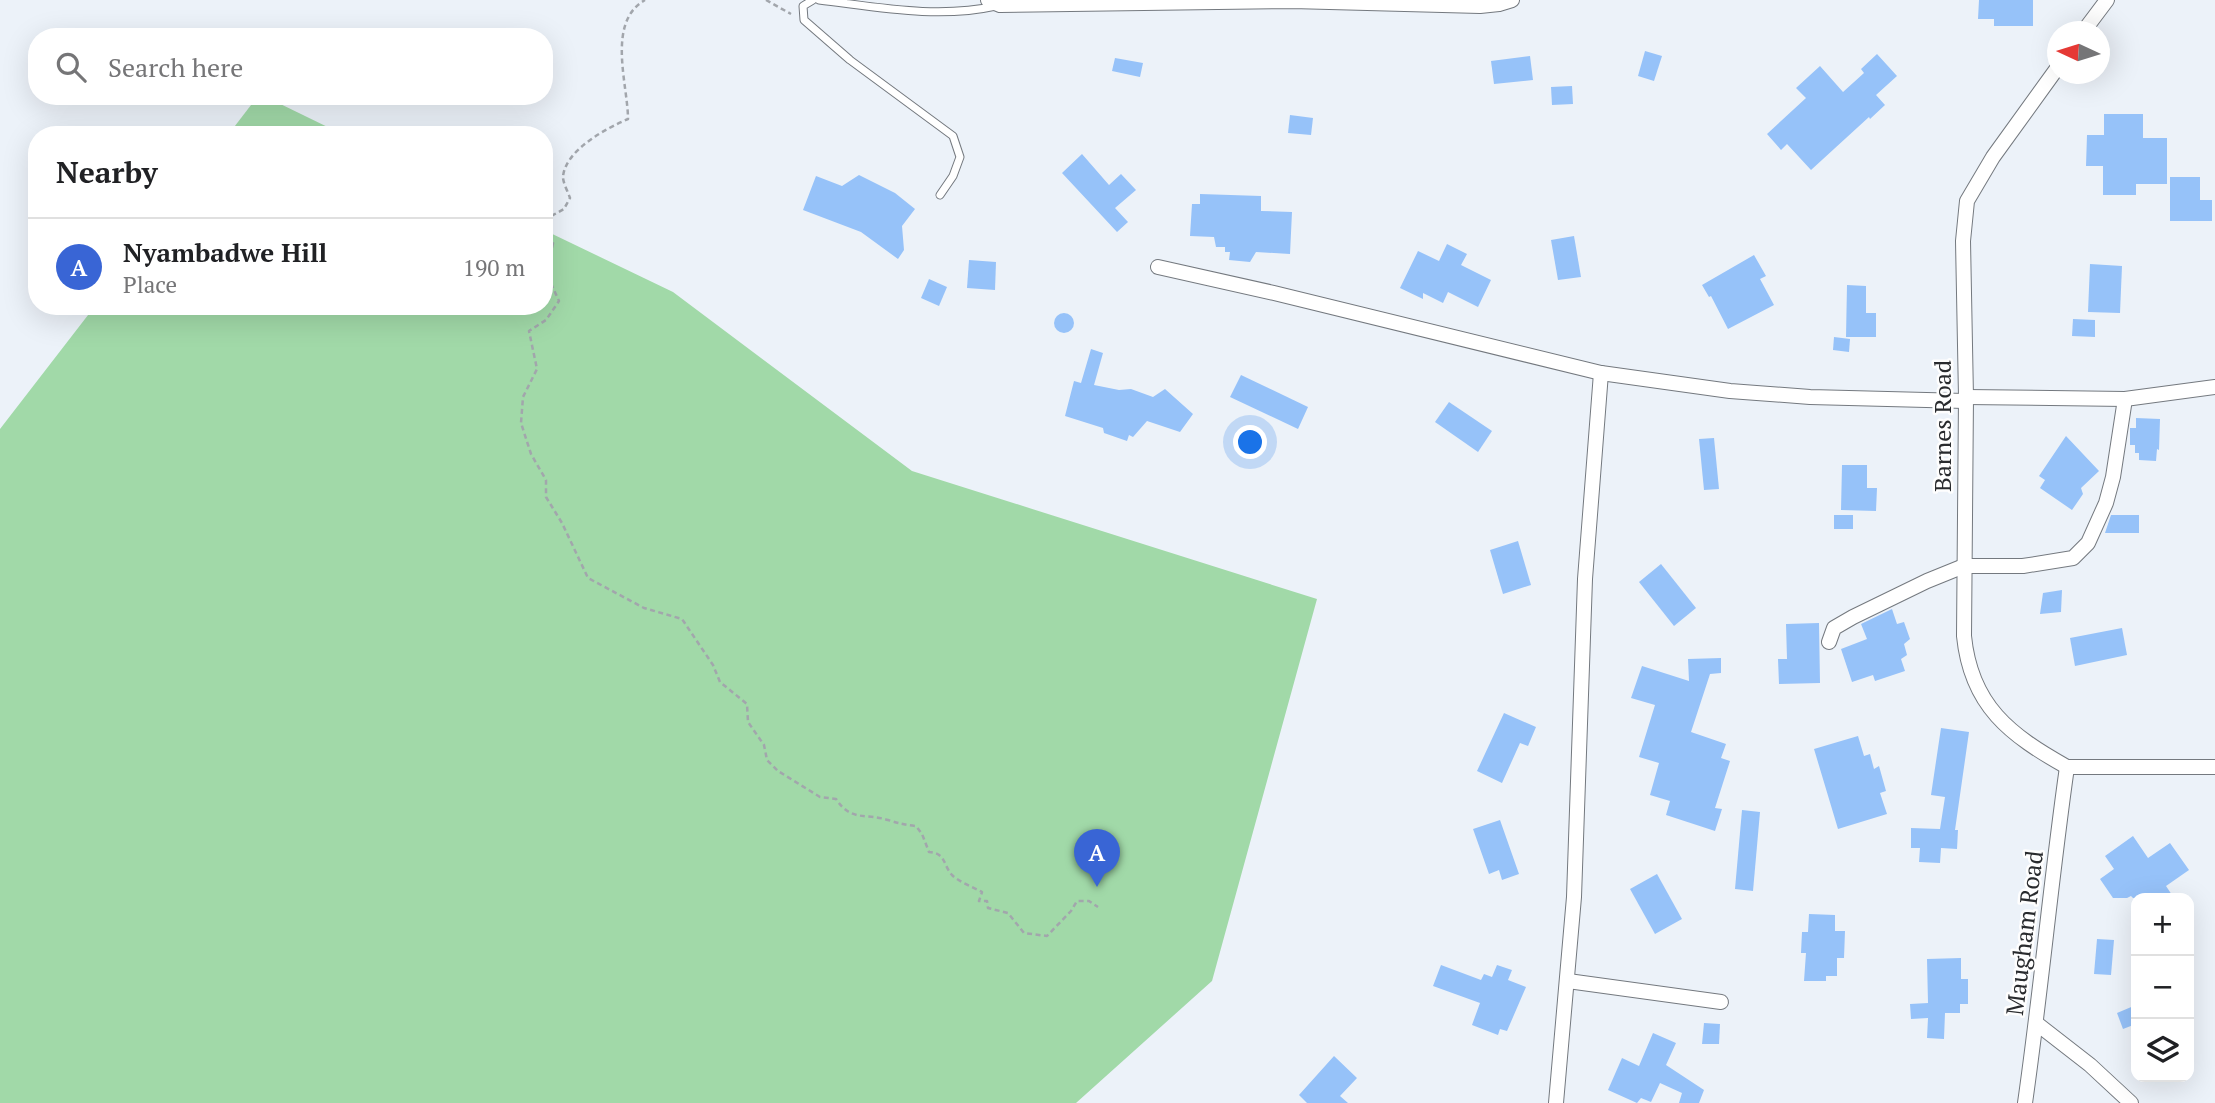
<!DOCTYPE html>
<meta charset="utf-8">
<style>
body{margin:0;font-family:"PT Serif",serif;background:#f6f6f6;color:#202124}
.controls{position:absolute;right:21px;bottom:21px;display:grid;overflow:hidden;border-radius:14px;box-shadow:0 7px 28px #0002}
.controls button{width:63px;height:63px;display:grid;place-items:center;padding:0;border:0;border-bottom:2px solid #e0e0e0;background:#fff;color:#202124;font:35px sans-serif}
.compass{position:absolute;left:2047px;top:21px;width:63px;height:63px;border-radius:50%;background:#fff;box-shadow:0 7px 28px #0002;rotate:274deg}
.you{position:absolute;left:1251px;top:443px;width:24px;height:24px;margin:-18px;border:5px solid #fff;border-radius:50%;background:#1a73e8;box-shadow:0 0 0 10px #1a73e833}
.badge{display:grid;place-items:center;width:46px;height:46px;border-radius:50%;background:#3965d5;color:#fff;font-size:23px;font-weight:700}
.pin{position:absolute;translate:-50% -58px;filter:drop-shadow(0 2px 4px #0008)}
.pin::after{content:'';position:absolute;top:37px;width:24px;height:21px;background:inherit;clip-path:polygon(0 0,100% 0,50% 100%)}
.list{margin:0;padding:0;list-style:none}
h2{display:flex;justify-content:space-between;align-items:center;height:91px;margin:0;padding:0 28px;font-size:30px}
h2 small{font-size:23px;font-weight:400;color:#757577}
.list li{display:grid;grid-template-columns:46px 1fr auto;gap:21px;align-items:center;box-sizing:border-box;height:98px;padding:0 28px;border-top:2px solid #e0e0e0}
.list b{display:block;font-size:26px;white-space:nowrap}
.list p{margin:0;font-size:23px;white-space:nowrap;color:#757577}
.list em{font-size:23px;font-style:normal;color:#757577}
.icon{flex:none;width:38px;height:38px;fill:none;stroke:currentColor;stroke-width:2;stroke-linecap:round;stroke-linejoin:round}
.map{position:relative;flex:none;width:2215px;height:1103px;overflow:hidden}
.search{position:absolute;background:#fff;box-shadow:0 7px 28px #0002;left:28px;top:28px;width:525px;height:77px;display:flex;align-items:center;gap:18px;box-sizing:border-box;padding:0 24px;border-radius:28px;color:#757577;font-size:26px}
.panel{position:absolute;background:#fff;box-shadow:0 7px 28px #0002;left:28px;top:126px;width:525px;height:189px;border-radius:28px}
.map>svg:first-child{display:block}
</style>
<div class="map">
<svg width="2215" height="1103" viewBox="0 0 2215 1103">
<rect width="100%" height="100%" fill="#ecf2f9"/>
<g fill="#a1d9a8">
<polygon points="258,96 264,96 344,135 228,135"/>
<polygon points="544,230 673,292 912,471 1317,599 1212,981 1076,1103 0,1103 0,429 95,306 544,306"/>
</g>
<g fill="#96c2f9">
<polygon points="1979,0 2033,0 2033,26 1994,26 1994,19 1978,19"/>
<polygon points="1645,51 1662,56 1654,81 1638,76"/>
<polygon points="1877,54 1897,76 1876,95 1885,105 1870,119 1869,117 1811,170 1787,144 1781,150 1767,134 1806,98 1796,88 1820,66 1843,92 1864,73 1861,69"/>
<polygon points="1530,56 1533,80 1494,84 1491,61"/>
<polygon points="1115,58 1143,63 1140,77 1112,71"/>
<polygon points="1572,86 1573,104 1552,105 1551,87"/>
<polygon points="2104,114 2143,114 2143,138 2167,138 2167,184 2136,184 2136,195 2103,195 2103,166 2086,166 2087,135 2104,135"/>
<polygon points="1290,115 1313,118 1311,135 1288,133"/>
<polygon points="1082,154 1109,185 1121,174 1136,190 1115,208 1128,222 1117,232 1062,173"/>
<polygon points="859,175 895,193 915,209 902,226 904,250 898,259 861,232 803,210 816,176 842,186"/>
<polygon points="2170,177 2200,177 2200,200 2212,200 2212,221 2170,221"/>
<polygon points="1200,194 1261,196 1261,211 1292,212 1290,254 1256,252 1250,262 1229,260 1230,252 1225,252 1225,247 1216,247 1214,237 1190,236 1192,204 1200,204"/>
<polygon points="1574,236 1581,277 1558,280 1551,240"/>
<polygon points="1447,244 1467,254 1461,265 1491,280 1478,307 1448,292 1443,303 1423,293 1423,299 1400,288 1418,251 1439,261"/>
<polygon points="1754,255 1766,276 1760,279 1774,305 1728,329 1711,296 1709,297 1702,285"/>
<polygon points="969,260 996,262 995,290 967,288"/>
<polygon points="2090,264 2122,266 2120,313 2088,312"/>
<polygon points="929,279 947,287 939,306 921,298"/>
<polygon points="1847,285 1866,286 1866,313 1876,313 1876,337 1846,337"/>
<circle cx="1064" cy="323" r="10"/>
<polygon points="2073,319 2095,320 2095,337 2072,336"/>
<polygon points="1834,337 1850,339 1849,352 1833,350"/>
<polygon points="1091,349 1103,353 1094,385 1119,390 1131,389 1153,397 1165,389 1193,414 1180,432 1147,421 1133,437 1129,435 1127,441 1104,433 1103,428 1065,416 1074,381 1081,383"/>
<polygon points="1241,375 1308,407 1298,429 1230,397"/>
<polygon points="1449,402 1492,431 1478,452 1435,422"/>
<polygon points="2136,418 2160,419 2159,450 2157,449 2156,461 2139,460 2139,453 2135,453 2135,445 2130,445 2130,428 2136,428"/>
<polygon points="2066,436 2099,471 2081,488 2083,494 2072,510 2040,488 2045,480 2039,476"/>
<polygon points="1714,438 1719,489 1704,490 1699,439"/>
<polygon points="1842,465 1867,465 1867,488 1877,488 1876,511 1841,510"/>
<rect x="1834" y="515" width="19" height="14"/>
<polygon points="2111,515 2139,515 2139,533 2105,533"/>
<polygon points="1518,541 1531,585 1503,594 1490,550"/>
<polygon points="1661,564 1696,608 1674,626 1639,582"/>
<polygon points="2062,590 2061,612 2040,614 2043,593"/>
<polygon points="1892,609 1897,624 1904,622 1910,639 1904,644 1907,655 1901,659 1905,671 1875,681 1873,675 1852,682 1841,649 1867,639 1861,624"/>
<polygon points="1819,623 1820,683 1779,684 1778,659 1787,659 1786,624"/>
<polygon points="2122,628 2127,655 2075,666 2070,638"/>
<polygon points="1721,658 1721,673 1710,674 1691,732 1726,744 1721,758 1730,761 1715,808 1722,809 1715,831 1666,815 1670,801 1650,795 1659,763 1639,757 1655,705 1631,698 1642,666 1689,681 1688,659"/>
<polygon points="1504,713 1536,727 1528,746 1520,743 1502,783 1477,771"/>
<polygon points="1941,728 1969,732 1955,830 1958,830 1957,849 1941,848 1940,863 1919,862 1920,848 1911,848 1911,828 1940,829 1945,797 1931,795"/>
<polygon points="1858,736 1864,756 1870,754 1874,769 1879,766 1886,791 1880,793 1887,814 1838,829 1814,749"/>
<polygon points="1742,810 1760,812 1753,891 1735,889"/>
<polygon points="1500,820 1519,874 1502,880 1499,870 1489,874 1473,829"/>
<polygon points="2133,836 2148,858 2170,843 2189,870 2166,886 2174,898 2133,898 2131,896 2127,898 2113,898 2100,879 2114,869 2105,856"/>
<polygon points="1657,874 1682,919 1655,934 1630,889"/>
<polygon points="1809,914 1835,915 1835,931 1845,931 1844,958 1837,958 1837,976 1826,976 1826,981 1804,981 1806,953 1801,953 1802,932 1808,932"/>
<polygon points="2097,939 2114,940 2111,975 2094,974"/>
<polygon points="1961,958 1961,979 1968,979 1968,1004 1960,1004 1960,1013 1945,1013 1944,1039 1927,1038 1928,1018 1911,1019 1910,1004 1928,1003 1927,959"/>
<polygon points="1441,965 1481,980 1484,974 1492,977 1497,965 1512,970 1508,980 1526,987 1507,1031 1500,1029 1498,1035 1472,1025 1480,1003 1433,986"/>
<polygon points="2136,1005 2136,1024 2123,1029 2117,1013"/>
<polygon points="1704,1023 1720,1024 1719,1044 1702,1044"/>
<polygon points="1653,1033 1676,1043 1666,1065 1704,1090 1699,1103 1679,1103 1682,1093 1660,1083 1651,1102 1641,1098 1637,1103 1608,1090 1622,1058 1639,1066"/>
<polygon points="1334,1056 1357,1078 1340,1096 1348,1103 1307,1103 1299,1095"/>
</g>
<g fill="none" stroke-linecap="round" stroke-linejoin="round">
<defs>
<g id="service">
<polyline points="813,0 803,6 804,20 850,60 953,136 960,157 953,176 940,195"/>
<path d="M819 0C878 7 937 19 996 6"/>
</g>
<g id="minor">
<polyline points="988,0 1000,5 1292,1 1480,6 1499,4 1512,0"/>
<polyline points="2083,32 2107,0"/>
<path d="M2058 67 1993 157 1967 201 1963 241 1966 397 1964 636C1971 706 2010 735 2067 767"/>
<polyline points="1158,267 1274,293 1601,373 1730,391 1810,397 1965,401"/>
<polyline points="1966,397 2125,399 2215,387"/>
<polyline points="1829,642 1834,628 1853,617 1927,581 1964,566 2023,566 2073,558 2088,543 2106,503 2113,477 2125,399"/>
<polyline points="2067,767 2215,767"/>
<polyline points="1568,981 1721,1002"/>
<polyline points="2036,1023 2090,1065 2131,1103"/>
<polyline points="1556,1103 1574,897 1585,579 1601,373"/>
<path d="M2025 1103C2041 991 2051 879 2067 767"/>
</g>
</defs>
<use href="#service" stroke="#74797f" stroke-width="9"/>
<use href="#minor" stroke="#74797f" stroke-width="16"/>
<g stroke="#a2a6ac" stroke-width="2.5" stroke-dasharray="5 3.5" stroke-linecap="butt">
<polyline points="766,0 791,14"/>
<path d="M544 220 564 209 570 198C568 192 563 183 563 177 565 150 607 128 628 119 628 85 606 22 645 0"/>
<path d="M544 228 553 243 547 275 559 301 546 320 529 331 537 369 523 397 521 423 531 454 546 480V497L562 523 588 578 644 608 682 619 713 665 720 682 747 704 748 722 764 745 767 760 778 771 820 797 836 799C851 822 866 813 888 820 898 823 905 825 916 826L922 834 929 852C946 853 943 865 952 875 959 882 973 887 982 892L979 901H987L988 908 1008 913 1024 933 1047 936 1071 911 1077 901H1089L1098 907"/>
</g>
<use href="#service" stroke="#fff" stroke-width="7"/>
<use href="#minor" stroke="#fff" stroke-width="14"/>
</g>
<g text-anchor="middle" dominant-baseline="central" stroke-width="5" stroke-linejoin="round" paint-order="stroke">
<g font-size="24" fill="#292b2e" stroke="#fefefe">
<text transform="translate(1942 426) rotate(-90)">Barnes Road</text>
<text transform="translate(2024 933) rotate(-83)">Maugham Road</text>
</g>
</g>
</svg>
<div class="controls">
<button>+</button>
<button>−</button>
<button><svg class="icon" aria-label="layers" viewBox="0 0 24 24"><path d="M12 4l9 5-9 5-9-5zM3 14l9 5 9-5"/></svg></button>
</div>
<svg class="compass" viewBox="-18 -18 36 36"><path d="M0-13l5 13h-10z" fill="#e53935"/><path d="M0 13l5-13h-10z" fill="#757577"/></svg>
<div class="you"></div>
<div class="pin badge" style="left:1097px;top:887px">A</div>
<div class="search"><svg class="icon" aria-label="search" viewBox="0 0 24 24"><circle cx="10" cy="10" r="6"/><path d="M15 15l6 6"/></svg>Search here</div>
<section class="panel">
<h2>Nearby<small></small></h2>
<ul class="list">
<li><span class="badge">A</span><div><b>Nyambadwe Hill</b><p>Place</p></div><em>190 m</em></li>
</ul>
</section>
</div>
